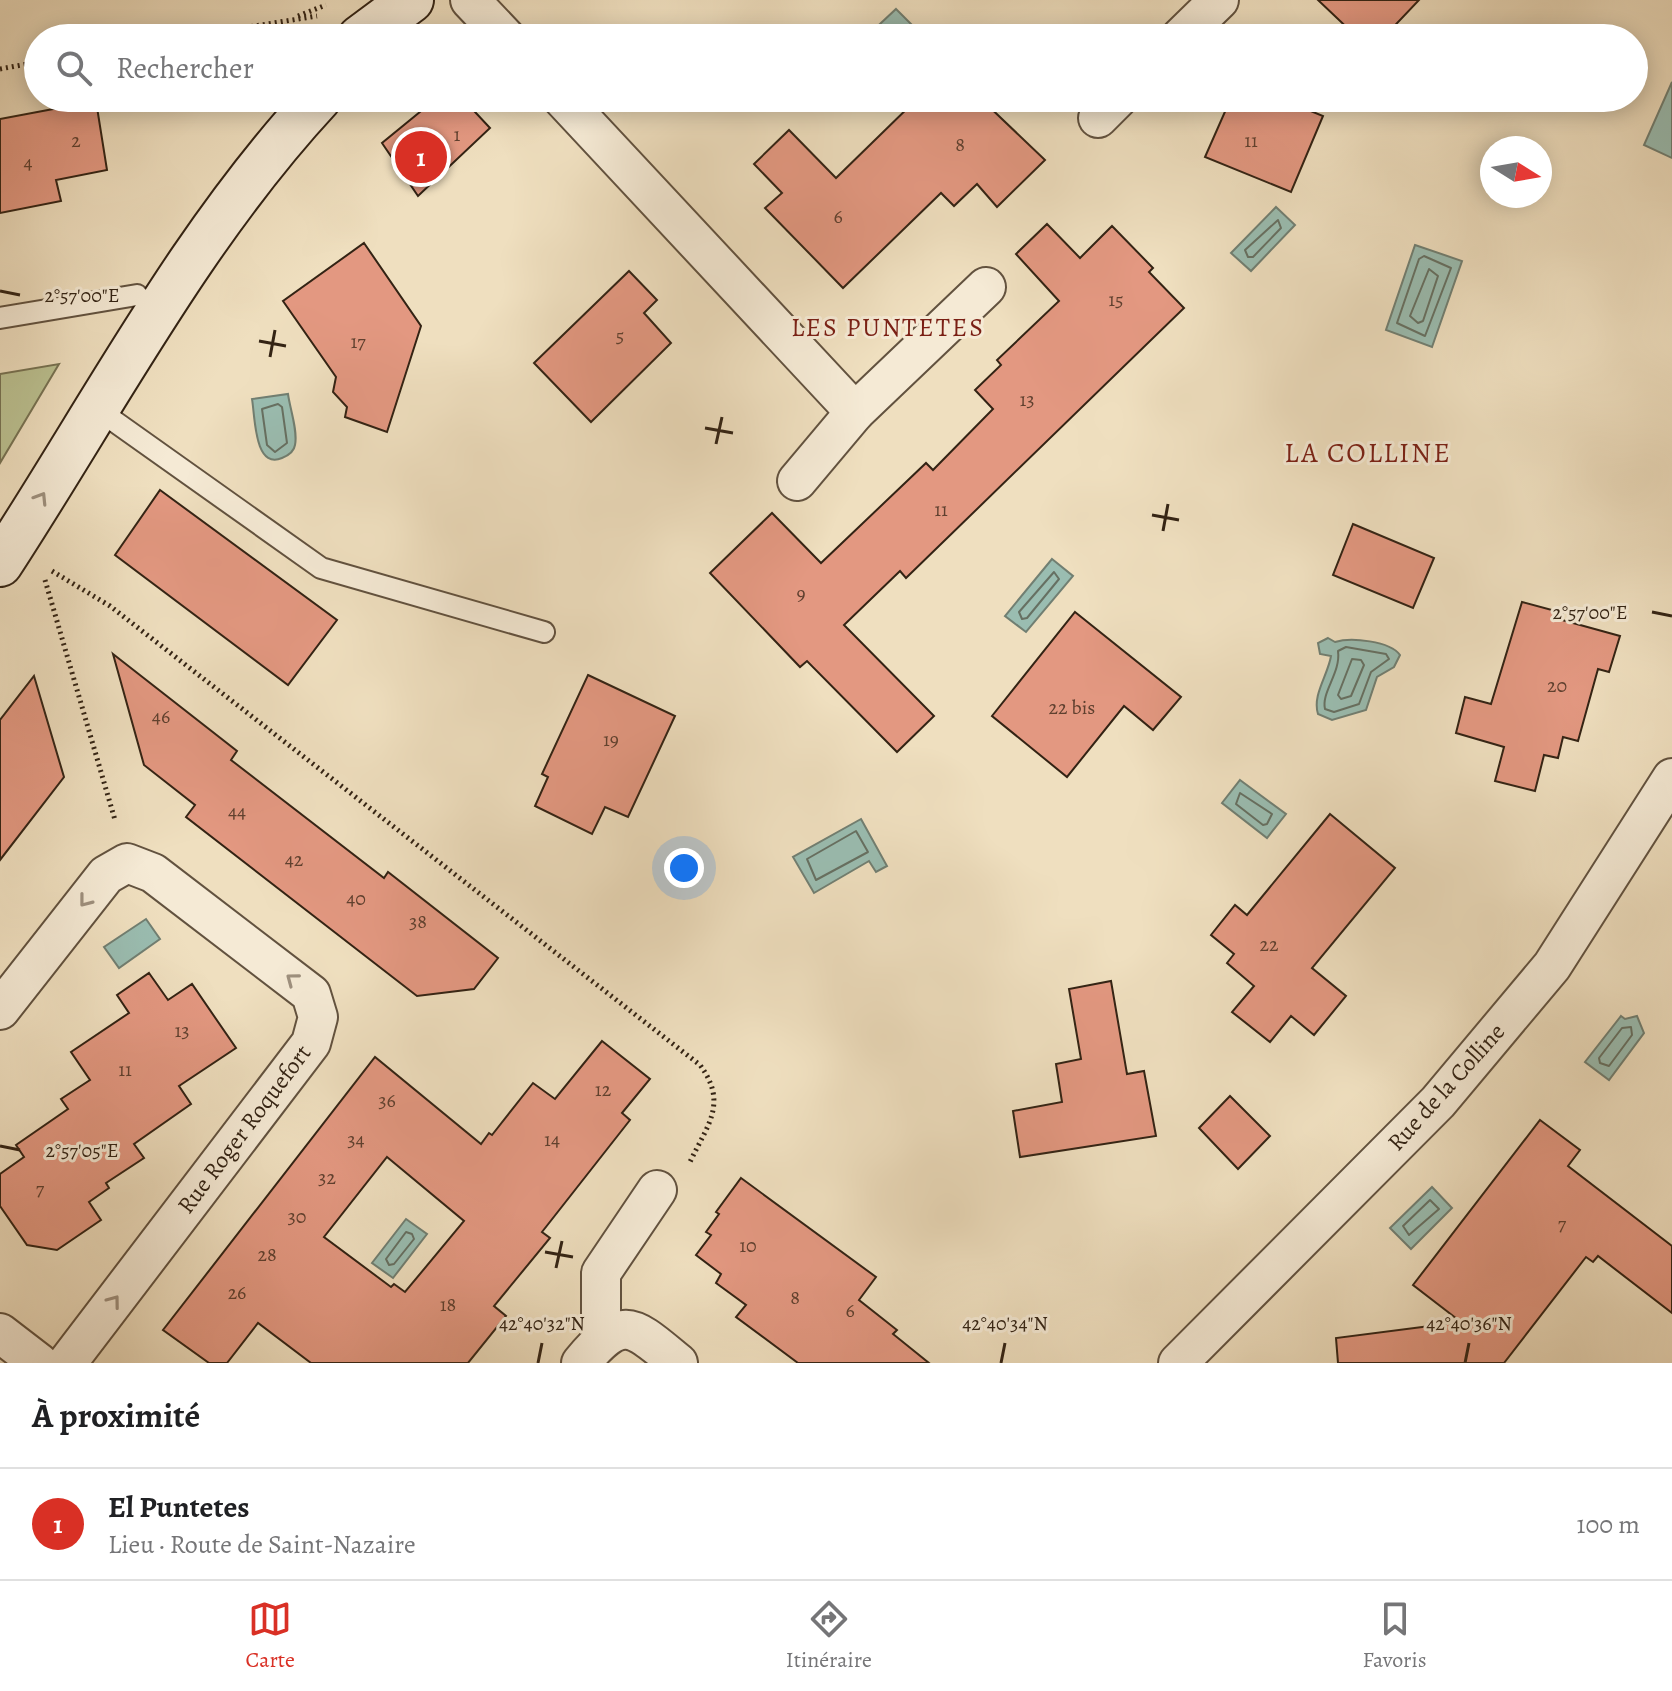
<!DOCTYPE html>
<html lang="fr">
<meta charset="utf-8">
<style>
body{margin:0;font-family:Alegreya,serif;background:#f6f6f6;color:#202124}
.compass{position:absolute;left:1480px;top:136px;width:72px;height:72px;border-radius:50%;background:#fff;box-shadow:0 4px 20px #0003;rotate:101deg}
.you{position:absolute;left:684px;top:868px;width:28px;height:28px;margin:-20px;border:6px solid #fff;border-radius:50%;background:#1a73e8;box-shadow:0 0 0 12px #1a73e833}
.badge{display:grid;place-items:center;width:52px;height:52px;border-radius:50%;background:#d93025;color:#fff;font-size:26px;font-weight:700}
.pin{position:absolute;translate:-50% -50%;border:4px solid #fff;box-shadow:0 2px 8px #0006}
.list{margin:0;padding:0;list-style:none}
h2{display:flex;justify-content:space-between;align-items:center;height:104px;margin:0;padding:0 32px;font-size:34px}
h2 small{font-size:26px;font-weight:400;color:#757577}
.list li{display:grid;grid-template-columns:52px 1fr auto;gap:24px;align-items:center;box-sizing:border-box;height:112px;padding:0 32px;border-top:2px solid #e0e0e0}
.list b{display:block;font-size:30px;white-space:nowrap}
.list p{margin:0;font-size:26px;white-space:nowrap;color:#757577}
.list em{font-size:26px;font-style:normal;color:#757577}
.icon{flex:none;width:44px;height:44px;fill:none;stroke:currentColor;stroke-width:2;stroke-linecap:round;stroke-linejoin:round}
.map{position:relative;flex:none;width:1672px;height:1363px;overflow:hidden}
.search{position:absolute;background:#fff;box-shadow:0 4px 20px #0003;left:24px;right:24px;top:24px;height:88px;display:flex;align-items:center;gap:20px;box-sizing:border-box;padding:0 28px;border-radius:44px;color:#757577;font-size:30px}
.sheet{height:216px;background:#fff}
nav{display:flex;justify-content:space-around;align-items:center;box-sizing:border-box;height:112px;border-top:2px solid #e0e0e0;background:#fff;font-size:22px;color:#757577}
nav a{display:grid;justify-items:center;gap:4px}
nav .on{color:#d93025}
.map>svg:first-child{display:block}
</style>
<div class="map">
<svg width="1672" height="1363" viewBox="0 0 1672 1363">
<rect width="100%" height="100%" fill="#efdfbf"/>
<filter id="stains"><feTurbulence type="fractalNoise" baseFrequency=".0025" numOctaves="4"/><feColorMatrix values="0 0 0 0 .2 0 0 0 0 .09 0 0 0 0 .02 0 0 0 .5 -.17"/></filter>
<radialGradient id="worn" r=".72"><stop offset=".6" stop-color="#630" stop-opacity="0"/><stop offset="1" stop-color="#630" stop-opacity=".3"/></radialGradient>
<polygon fill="#bbc191" stroke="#777252" stroke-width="2" points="59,364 0,463 0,374"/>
<g fill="#9abdb1" stroke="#717f72" stroke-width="2">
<polygon points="896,9 914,27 903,38 865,38"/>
<polygon points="1672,82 1672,158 1644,145"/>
<polygon points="1276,207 1295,225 1251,271 1231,253"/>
<polygon points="1415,245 1462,261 1432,347 1386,330"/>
<path d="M288 394C290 409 298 431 295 445 294 452 287 456 282 458 254 470 255 415 252 399Z"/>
<polygon points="1052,559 1073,576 1026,632 1005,616"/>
<path d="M1328 638 1335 642C1351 637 1390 641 1400 655L1394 667 1377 677 1366 710 1332 720 1318 714C1312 695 1328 675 1331 656L1320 654 1318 643Z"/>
<polygon points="1240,780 1286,814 1267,838 1222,803"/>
<polygon points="861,819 887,866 876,872 869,861 814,893 793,857"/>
<polygon points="146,919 160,939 119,968 104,947"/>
<polygon points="1621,1016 1625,1019 1637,1016 1644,1033 1609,1080 1585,1062"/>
<polygon points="1432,1187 1452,1208 1411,1249 1390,1228"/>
<polygon points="406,1219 427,1234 393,1278 372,1263"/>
</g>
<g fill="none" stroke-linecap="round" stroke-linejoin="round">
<g stroke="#667062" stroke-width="2">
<polygon points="1278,220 1281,228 1253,257 1248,257 1245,250"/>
<polygon points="1424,256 1451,268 1425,336 1397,323 1419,259"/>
<polygon points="1429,269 1438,276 1423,321 1418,323 1410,316"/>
<polygon points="278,404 282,407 287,443 275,452 267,445 262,409"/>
<polygon points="1054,572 1059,579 1027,618 1022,619 1019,612"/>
<path d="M1346 647 1386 654 1389 659 1371 672 1359 704 1334 712 1325 709C1321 692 1341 673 1338 651Z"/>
<polygon points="1352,659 1361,660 1364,665 1351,696 1341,699 1338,695"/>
<polygon points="1240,793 1272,814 1267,824 1263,825 1236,804"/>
<polygon points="856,831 868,852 816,880 807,859"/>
<polygon points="1631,1027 1632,1035 1609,1066 1600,1063 1599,1058 1622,1028"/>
<polygon points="1430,1200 1439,1209 1409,1235 1403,1226"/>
<polygon points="406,1232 412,1234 414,1239 394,1264 389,1265 386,1259"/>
</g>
</g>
<g fill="#e39881" stroke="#332314" stroke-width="2" fill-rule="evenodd">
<polygon points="1318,0 1419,0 1383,38 1358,38"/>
<polygon points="437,98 462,98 490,128 418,196 382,143"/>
<polygon points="918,98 980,98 1045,160 997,207 977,184 954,206 941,193 843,288 765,208 782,193 754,164 789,130 836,178"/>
<polygon points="1231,98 1279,98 1323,116 1291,192 1205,157"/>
<polygon points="96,101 107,170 56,180 61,201 0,213 0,119"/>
<polygon points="1047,224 1080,258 1112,226 1153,268 1149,272 1184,308 906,578 900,571 844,625 934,716 897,752 807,661 800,667 710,573 772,513 821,563 926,463 933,470 993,409 975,390 1001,365 997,360 1059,301 1016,254"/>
<polygon points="364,243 421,326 387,432 345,417 347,407 333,392 336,377 283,301"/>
<polygon points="629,271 657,300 644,313 671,343 591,422 534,363"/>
<polygon points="160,490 337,620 288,685 115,555"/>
<polygon points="1353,524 1434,558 1413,608 1333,575"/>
<polygon points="1522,602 1563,613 1562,620 1620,636 1609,672 1598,669 1578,741 1563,737 1558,758 1544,755 1535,791 1495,781 1504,747 1456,733 1465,697 1491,704"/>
<polygon points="1075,612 1181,697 1153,730 1124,706 1067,777 992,716"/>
<polygon points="113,654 237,751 231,760 384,878 388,872 498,958 474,989 417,996 186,817 195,805 144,765"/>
<polygon points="588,675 675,716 628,817 605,807 592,834 535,806 548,777 542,774"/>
<polygon points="34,676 64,777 0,860 0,720"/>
<polygon points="1330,814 1395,868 1312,968 1346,996 1314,1035 1291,1016 1270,1042 1232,1012 1254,986 1227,963 1234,954 1211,935 1235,905 1247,915"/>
<polygon points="149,973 168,1000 192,984 236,1048 179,1086 191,1104 134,1144 144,1158 106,1183 109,1188 89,1202 101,1220 57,1250 27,1245 0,1206 0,1174 24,1157 16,1145 68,1109 61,1099 90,1080 71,1052 129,1013 117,995"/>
<polygon points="1111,981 1127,1074 1144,1071 1156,1136 1020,1157 1013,1111 1062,1102 1056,1064 1081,1059 1069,989"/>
<path d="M602 1041 650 1079 622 1113 630 1120 542 1232 550 1238 494 1306 506 1316 468 1363H311L258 1323 227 1363H209L163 1330 375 1057 481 1144 489 1133 492 1135 533 1083 555 1099ZM387 1157 464 1221 405 1292 394 1284 391 1287 324 1237Z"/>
<polygon points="1230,1096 1270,1136 1238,1169 1199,1128"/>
<polygon points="1540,1120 1580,1150 1568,1166 1672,1246 1672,1313 1598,1256 1593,1262 1586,1257 1504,1363 1338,1363 1336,1338 1461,1322 1413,1285"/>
<polygon points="741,1178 876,1277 859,1300 897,1330 893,1334 929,1363 798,1363 736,1317 746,1305 716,1283 721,1274 696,1255 711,1235 706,1232 719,1214 716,1212"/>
</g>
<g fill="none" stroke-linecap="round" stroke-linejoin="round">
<defs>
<g id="lane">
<polyline points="0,318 137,295"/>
<polyline points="97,409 321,568 544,632"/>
</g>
<g id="street">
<polyline points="470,0 506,38"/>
<polyline points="1180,38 1219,0"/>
<polyline points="562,98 855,412 986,287"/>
<polyline points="1098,118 1118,98"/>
<polyline points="797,481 855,412"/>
<polyline points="0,1010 106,875 127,863 153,873 311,994 318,1017 311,1043 67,1363"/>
<polyline points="0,1333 39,1363"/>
<polyline points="601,1338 601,1273 657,1190"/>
<path d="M581 1363C623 1312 633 1326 678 1363"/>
<polyline points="1178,1363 1438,1102 1552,966 1672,778"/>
</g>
<g id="secondary">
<polyline points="360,38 411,0"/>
<path d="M0 564C103 406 190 237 319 98"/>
</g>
</defs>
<use href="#lane" stroke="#62523f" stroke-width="24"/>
<use href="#street" stroke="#62523f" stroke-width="42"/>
<use href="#secondary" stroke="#332314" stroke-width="48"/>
<g stroke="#332314" stroke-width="5" stroke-dasharray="2 4" stroke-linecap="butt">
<polyline points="298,16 326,5"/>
<polyline points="180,38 317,16"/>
<polyline points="0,69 38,62"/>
<path d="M52 571 110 606 700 1065C728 1103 708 1124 690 1162"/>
<polyline points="45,580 115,820"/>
</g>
<use href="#lane" stroke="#f5ead5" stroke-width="20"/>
<use href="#street" stroke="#f5ead5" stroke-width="38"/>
<use href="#secondary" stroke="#f5ead5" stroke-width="44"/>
</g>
<defs><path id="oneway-chevron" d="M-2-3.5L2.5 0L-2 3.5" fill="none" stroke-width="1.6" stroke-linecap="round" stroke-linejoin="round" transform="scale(2)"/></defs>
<g stroke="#9e907e">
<use href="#oneway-chevron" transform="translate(41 498) rotate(-58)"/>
<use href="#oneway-chevron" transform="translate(85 901) rotate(128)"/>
<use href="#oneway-chevron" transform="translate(292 979) rotate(-143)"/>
<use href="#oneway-chevron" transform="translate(114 1301) rotate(-53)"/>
</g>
<path fill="none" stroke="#332314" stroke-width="3" d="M0 291 20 295M259 341 286 346M270 357 275 330M705 428 733 433M716 444 722 417M1152 515 1179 520M1163 531 1168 504M1652 612 1672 616M0 1146 20 1150M545 1252 573 1257M556 1268 562 1241M538 1363 542 1343M1001 1363 1005 1343M1465 1363 1469 1343"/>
<g text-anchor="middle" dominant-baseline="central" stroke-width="6" stroke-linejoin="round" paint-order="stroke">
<g font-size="20" fill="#5f402f">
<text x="457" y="134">1</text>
<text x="76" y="140">2</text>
<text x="1251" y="140">11</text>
<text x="960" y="144">8</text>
<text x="28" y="162">4</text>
<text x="838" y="216">6</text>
<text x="1116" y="299">15</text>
<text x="620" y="335">5</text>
<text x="358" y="341">17</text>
<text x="1027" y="399">13</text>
<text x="941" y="509">11</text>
<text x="801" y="593">9</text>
<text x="1557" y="685">20</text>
<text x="1072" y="707">22 bis</text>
<text x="161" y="716">46</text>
<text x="611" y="739">19</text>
<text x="237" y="811">44</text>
<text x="294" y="859">42</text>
<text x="356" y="898">40</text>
<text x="418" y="921">38</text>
<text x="1269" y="944">22</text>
<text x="182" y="1030">13</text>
<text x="125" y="1069">11</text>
<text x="603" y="1089">12</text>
<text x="387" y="1100">36</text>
<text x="356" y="1139">34</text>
<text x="552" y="1139">14</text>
<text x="327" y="1177">32</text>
<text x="40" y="1188">7</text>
<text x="297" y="1216">30</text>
<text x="1562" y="1223">7</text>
<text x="748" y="1245">10</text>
<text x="267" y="1254">28</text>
<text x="237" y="1292">26</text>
<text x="795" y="1297">8</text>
<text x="448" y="1304">18</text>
<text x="850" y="1310">6</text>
</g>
<g font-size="24" fill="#332314" stroke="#f5ead5">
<text transform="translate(1446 1087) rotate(-48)">Rue de la Colline</text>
<text transform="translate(244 1129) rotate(-53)">Rue Roger Roquefort</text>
</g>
<g font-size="26" letter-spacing="2" fill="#7a1f14" stroke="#f5ead5">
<text x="888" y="327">LES PUNTETES</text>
</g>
<g font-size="28" letter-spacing="2" fill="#7a1f14" stroke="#f5ead5">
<text x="1368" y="453">LA COLLINE</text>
</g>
</g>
<g font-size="20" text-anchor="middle" fill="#332314" stroke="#f5ead5" stroke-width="6" stroke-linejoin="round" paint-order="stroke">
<text x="82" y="302">2°57'00"E</text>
<text x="1590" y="619">2°57'00"E</text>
<text x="82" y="1157">2°57'05"E</text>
<text x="542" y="1330">42°40'32"N</text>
<text x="1005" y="1330">42°40'34"N</text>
<text x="1469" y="1330">42°40'36"N</text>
</g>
<rect width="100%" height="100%" filter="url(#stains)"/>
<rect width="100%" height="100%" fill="url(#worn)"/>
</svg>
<svg class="compass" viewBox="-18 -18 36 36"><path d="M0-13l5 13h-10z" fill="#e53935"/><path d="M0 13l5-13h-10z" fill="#757577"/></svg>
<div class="you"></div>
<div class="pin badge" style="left:421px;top:157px">1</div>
<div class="search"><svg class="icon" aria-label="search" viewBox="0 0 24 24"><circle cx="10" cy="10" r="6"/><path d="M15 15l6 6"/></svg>Rechercher</div>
</div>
<section class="sheet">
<h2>À proximité<small></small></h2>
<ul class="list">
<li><span class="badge">1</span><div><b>El Puntetes</b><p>Lieu · Route de Saint-Nazaire</p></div><em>100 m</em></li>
</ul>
</section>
<nav>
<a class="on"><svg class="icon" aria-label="map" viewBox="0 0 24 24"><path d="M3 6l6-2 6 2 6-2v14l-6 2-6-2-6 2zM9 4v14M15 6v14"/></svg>Carte</a>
<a><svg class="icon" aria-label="directions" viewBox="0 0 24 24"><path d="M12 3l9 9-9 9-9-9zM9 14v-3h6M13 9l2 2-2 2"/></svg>Itinéraire</a>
<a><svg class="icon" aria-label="saved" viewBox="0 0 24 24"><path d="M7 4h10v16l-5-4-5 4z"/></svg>Favoris</a>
</nav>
